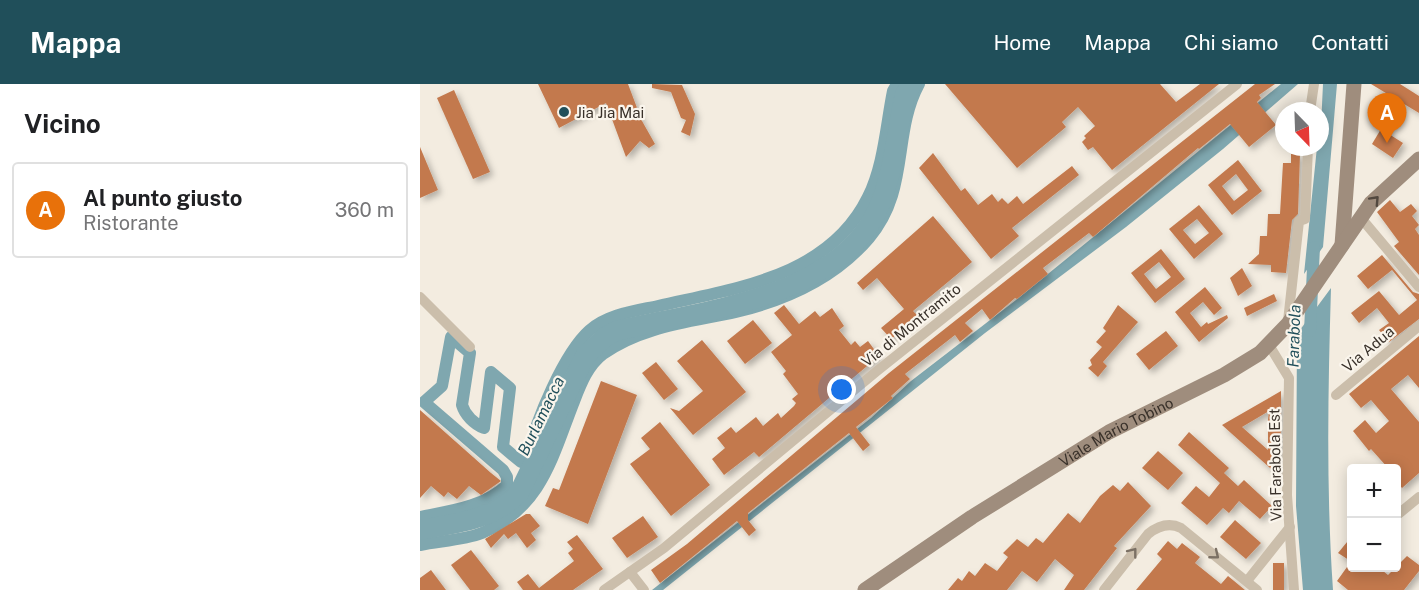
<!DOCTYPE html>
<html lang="it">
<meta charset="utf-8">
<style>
body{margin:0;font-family:"Public Sans",sans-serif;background:#f2f2f2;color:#202124}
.controls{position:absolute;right:18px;bottom:18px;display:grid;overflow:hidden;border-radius:6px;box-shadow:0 3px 15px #0003}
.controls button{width:54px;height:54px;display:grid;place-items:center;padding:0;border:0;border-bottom:2px solid #e0e0e0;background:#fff;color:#202124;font:30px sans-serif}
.compass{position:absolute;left:855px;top:18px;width:54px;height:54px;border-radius:50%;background:#fff;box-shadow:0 3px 15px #0003;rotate:157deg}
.you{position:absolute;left:422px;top:306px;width:21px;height:21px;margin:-15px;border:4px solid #fff;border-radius:50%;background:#1a73e8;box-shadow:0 0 0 9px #1a73e833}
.badge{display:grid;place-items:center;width:39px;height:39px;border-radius:50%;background:#204f5a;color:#fff;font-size:20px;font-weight:700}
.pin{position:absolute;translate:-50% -50px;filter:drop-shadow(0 2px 3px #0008)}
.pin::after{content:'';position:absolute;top:32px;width:21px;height:18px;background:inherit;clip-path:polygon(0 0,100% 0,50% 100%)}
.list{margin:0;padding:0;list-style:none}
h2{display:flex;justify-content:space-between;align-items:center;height:78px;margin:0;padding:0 24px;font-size:26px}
h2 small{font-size:20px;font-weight:400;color:#757577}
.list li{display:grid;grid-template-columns:39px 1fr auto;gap:18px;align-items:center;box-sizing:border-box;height:96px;margin:0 12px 12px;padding:0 12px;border:2px solid #e0e0e0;border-radius:6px}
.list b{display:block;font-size:22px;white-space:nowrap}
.list p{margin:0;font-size:20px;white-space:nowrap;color:#757577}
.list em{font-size:20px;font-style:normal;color:#757577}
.map{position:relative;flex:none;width:999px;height:506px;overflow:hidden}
header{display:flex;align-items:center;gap:36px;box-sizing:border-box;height:84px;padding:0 30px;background:#204f5a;color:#fff}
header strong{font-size:28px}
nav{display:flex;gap:33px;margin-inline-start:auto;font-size:21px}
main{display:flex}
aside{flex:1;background:#fff}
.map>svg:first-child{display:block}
</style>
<header>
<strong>Mappa</strong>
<nav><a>Home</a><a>Mappa</a><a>Chi siamo</a><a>Contatti</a></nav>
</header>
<main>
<aside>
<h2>Vicino<small></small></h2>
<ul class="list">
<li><span class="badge" style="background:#e8710a">A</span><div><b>Al punto giusto</b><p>Ristorante</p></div><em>360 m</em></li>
</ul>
</aside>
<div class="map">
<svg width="999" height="506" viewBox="0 0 999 506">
<defs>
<filter id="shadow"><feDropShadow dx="3.5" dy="3.5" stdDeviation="3" flood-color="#0004"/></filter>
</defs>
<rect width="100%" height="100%" fill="#f3ece0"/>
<g fill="#7fa7af">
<polygon points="861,0 878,0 803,65 706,143 565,249 243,506 232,506 451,334 491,297 596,216"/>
<polygon points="903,0 917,0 903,163 884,190 897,63 900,63"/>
<path d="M911 204C908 305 906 405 913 506H883L876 422 877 250Z"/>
</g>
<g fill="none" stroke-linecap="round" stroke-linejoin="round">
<g stroke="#7fa7af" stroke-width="12">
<polyline points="890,247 894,163"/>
<path d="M0 433C30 427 64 423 87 401V393L83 386 4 318 22 302 31 253 50 269 42 321C45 331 54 340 64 344L71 288 90 304 83 363 101 378 108 371C116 336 144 269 170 246 189 230 215 227 238 222 316 204 409 193 448 113 464 81 466 41 473 7L477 0"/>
<path d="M0 461C20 457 44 456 62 449 121 424 132 374 153 320 160 302 167 282 183 270 222 242 271 238 316 228 366 216 416 193 449 154 490 106 472 50 499 0"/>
</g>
<path stroke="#7fa7af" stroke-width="20" d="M0 446C37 439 72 436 99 409L165 272 185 253 196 247C284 226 424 214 461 118 474 84 477 46 485 10L492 0"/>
</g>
<g fill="#c3794d" fill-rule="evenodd" filter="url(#shadow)">
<polygon points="118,0 208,0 222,37 235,60 229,64 220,57 206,73 186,19 139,44"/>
<polygon points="232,0 262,1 275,30 270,52 261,48 266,36 261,34 251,8 232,4"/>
<polygon points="525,0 740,0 756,18 780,0 799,0 692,86 673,63 668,66 662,58 666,54 664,52 675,42 658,23 642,38 646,43 597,84"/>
<polygon points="835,0 855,0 839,11 841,14 837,18 856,41 829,63 810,40 779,65 778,64 673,153 669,149 623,184 628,190 597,215 595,214 570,236 562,225 545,239 553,247 540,258 535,251 485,290 490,295 471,312 473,314 436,343 450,361 443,367 429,349 328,429 328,436 336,446 329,452 317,437 240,499 231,486 267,460 469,289"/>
<polygon points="951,0 980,0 999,12 999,29"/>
<polygon points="34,6 70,88 53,95 17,14"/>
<polygon points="961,45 983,59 973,74 952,60"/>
<polygon points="0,63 18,106 0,114"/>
<polygon points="513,69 541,107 545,104 558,121 572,110 578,118 582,114 588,120 597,112 603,120 652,82 659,91 592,144 599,152 571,175 499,84"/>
<polygon points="871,70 880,70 878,130 872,136 866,189 851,188 851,181 828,180 839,170 840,152 847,152 848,130 860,130 863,79 871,79"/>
<path d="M818 76 842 107 812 131 788 101ZM816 90 828 106 814 117 802 102Z"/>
<polygon points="970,116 980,128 991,120 997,127 992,132 999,141 995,145 999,151 999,191 974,162 979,158 957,128"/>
<path d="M779 121 803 150 774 175 749 145ZM777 135 789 149 775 160 763 146Z"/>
<polygon points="513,132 552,178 493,227 499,233 471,255 461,244 484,225 457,194 443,206 437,199"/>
<path d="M741 165 765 195 735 219 711 189ZM739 178 751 193 736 205 724 190Z"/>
<polygon points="962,171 993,208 999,210 999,235 969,258 959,246 969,239 957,224 939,239 931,229 959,207 979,231 997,216 972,186 948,205 937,192"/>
<polygon points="822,184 832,202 818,212 810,194"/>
<polygon points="785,203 802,224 794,231 783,218 770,229 781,243 787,238 788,240 807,231 808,234 779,258 755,228"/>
<polygon points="854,210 857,217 827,232 824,224"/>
<polygon points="364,221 379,240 395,227 400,233 412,224 424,242 419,246 431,261 435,257 440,263 448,257 459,272 339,373 334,368 304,391 292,375 305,364 297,354 311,343 316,349 336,333 343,342 358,329 361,334 374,322 376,319 372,315 378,310 363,290 366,287 351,268 372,251 354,229"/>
<polygon points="698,221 718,238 683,278 687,282 678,293 668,284 672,281 670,276 682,263 676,258 686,247 683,244"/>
<polygon points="333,236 352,259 325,280 307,257"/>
<polygon points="746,247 758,262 729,286 716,270"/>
<polygon points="999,252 999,304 988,291 971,305 999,338 999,389 982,404 976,397 976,384 968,384 951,365 949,367 933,347 945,336 956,349 969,337 951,316 941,324 929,310"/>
<polygon points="282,256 326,308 273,351 250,324 259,327 283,307 257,277"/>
<polygon points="236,278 258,305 244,316 222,289"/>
<polygon points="181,297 217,311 168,440 125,422 133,404 139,406"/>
<path d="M861 307V331L860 393 802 341ZM849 327 848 336V366L822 343Z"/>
<polygon points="0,326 71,389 81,397 61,411 49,402 37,415 28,408 24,413 11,402 0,414"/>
<polygon points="240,338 290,401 251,432 210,380 230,365 221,354"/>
<polygon points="769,348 809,384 804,389 818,402 824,396 852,422 840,435 819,417 809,429 803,424 787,441 761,419 776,402 789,413 800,399 758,361"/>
<polygon points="738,367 763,389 748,406 722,384"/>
<polygon points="708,398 731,422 694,462 697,464 664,506 644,506 654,491 635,475 617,498 602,487 587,506 528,506 538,494 542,497 549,487 555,492 565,479 577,487 588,473 583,469 597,455 608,463 616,454 623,459 648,429 660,439 680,412 693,401 700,407"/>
<polygon points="106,430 110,430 120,442 111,449 116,456 107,464 96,449 88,455 84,450 71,464 65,455"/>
<polygon points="223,432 238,453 207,474 192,454"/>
<polygon points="815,436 841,459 826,475 800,453"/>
<polygon points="157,451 183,485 153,506 103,506 97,498 108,490 119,504 154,477 148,469 153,465 147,458"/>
<polygon points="932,452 932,478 918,469"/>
<polygon points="748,457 757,465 762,459 780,473 775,479 801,500 808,492 825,506 716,506 742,475 737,470"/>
<polygon points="51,466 79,502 74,506 50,506 31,481"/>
<polygon points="987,472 999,481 999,487 984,506 928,506 917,497 927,483 958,483 968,491"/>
<rect x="853" y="479" width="11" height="27"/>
<polygon points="11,486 26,506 0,506 0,494"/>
</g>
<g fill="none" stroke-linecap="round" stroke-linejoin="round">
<g stroke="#cbbeab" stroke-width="10">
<polyline points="890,27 894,0"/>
<polyline points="941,134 999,203"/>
<polyline points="0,213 50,263"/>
<polyline points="868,237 879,137 885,135 888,63"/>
<polyline points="849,261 869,294 867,411 874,506"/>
<polyline points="916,311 999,242"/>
<polyline points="976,432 999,413"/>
<polyline points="210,488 224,506"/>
<polyline points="827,497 870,443"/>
<polyline points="184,506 244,464 457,287 817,0"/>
<path d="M684 506 728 450C738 442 749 438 761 444L837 506"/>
</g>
<g stroke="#9f8d7d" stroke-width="15">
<polyline points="922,161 934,0"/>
<path id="s1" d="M445 506 552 433 689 348 804 291 840 269 868 240 951 119 999 75"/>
</g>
</g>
<defs><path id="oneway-chevron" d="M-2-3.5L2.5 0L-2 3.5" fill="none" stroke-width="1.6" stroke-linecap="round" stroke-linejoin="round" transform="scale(1.5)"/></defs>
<use stroke="#52483f" href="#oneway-chevron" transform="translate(955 116) rotate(-47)"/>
<g stroke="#7b7064">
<use href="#oneway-chevron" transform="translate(713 468) rotate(-52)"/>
<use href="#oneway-chevron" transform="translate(795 471) rotate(39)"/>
</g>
<circle fill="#204f5a" stroke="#faf5ec" stroke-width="2" cx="144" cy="28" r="6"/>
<g text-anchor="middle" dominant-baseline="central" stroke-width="4.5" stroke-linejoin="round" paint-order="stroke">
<g font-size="15" fill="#39312a" stroke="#faf5ec" text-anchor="start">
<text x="156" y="28">Jia Jia Mai</text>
</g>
<g font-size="15" fill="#39312a" stroke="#faf5ec">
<text transform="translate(491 241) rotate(-39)">Via di Montramito</text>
<text transform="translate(948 265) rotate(-40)">Via Adua</text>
<text stroke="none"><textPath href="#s1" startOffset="297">Viale Mario Tobino</textPath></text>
<text transform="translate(855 381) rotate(-91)">Via Farabola Est</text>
</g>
<g font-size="16" font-style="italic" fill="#204f5a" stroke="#faf5ec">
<text transform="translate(874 252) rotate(-88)">Farabola</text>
<text transform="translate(121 332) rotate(-64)">Burlamacca</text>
</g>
</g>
</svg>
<div class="controls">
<button>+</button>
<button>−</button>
</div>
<svg class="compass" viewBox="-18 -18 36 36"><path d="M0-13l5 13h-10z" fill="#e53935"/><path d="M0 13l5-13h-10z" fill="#757577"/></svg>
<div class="you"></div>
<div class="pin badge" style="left:967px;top:59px;background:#e8710a">A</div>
</div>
</main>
